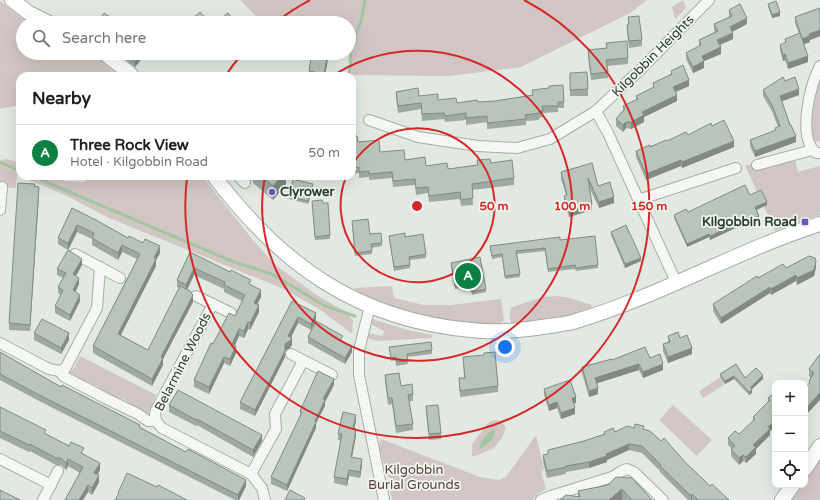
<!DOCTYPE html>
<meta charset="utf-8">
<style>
body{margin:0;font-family:"Varela Round",sans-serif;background:#f6f6f6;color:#202124}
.controls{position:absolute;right:12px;bottom:12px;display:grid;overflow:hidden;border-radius:8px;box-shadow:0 4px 16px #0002}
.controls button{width:36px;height:36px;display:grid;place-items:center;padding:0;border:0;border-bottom:1px solid #e0e0e0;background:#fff;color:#202124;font:20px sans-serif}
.you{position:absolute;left:505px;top:347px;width:14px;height:14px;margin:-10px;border:3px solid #fff;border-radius:50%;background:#1a73e8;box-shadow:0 0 0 6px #1a73e833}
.badge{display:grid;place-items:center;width:26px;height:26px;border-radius:50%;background:#0b8043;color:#fff;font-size:13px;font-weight:700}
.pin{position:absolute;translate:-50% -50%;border:2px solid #fff;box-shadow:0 1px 4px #0006}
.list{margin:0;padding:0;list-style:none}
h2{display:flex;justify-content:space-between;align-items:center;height:52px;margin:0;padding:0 16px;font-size:17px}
h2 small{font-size:13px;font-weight:400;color:#757577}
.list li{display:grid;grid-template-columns:26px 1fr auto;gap:12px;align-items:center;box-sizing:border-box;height:56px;padding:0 16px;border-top:1px solid #e0e0e0}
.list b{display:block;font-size:15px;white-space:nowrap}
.list p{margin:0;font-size:13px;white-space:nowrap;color:#757577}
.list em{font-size:13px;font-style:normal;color:#757577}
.icon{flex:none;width:22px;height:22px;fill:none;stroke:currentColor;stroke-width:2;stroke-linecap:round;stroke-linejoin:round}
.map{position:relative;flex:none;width:820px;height:500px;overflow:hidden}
.search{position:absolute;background:#fff;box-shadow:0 4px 16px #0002;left:16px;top:16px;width:340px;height:44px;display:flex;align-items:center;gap:10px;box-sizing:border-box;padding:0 14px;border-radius:22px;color:#757577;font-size:15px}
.panel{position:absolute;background:#fff;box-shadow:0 4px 16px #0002;left:16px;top:72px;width:340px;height:108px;border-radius:12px}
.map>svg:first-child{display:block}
</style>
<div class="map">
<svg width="820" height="500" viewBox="0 0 820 500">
<rect width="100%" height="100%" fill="#e2e9e2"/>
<g fill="#d2c6c4">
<polygon points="240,0 647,0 630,13 521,67 449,76 349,75 353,41 349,41 349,23 263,23"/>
<polygon points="683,0 686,8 675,19 672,7"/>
<polygon points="0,1 19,16 30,23 23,23 23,53 90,53 98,58 119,76 20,76 20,105 0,109"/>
<path d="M820 74V141L817 142 813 140C810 114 814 99 820 74Z"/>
<polygon points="6,159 20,163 20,176 47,176 51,178 66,181 84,182 92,176 202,176 253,240 274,264 318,296 348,313 353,321 352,334 322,311 284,289 109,218 65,195 17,175 16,188 0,187 0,160"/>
<polygon points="781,160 795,160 798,172 820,166 820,215 775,231 745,165 763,165"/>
<polygon points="392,286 394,298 424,305 451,305 501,299 504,320 500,325 496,326 442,322 390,308 355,293 355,288"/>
<path d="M556 296 566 297 592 305 591 308 561 318 512 325C510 320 508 312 512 307L543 297Z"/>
<polygon points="372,319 404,329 432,335 432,338 378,341 363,337 365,333 383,336 384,331 374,326 371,323"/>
<polygon points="80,356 156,395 148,414 129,404 127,401 118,397 115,397 101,391 100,388 69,373 74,368"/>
<polygon points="736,367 741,374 703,398 699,391"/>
<polygon points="673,405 712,440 697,456 659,420"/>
<polygon points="494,420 502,421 506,428 502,438 494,448 478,455 472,456 472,444 488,423"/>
<polygon points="536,435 544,469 541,471 546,489 538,494 533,500 392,500 390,489 392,486 390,478 387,476 379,446 381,439 480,477 499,480 506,477"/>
<polygon points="820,459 820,500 792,500 803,485 805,485 805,482"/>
</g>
<path fill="#a4c5a1" d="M495 429C496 439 487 445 479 449 480 440 487 433 495 429Z"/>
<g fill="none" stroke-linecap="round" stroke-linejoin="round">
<g stroke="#a4c5a1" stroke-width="3">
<polyline points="348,76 351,63 350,60 351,51 355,44 356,33 361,22 365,0"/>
<polyline points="0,162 20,171"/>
<polyline points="32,176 234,262 272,274 325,306 355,316"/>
</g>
<defs>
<g id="street">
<path d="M820 66C810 85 797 137 816 153H820"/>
<polyline points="596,111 608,133 676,282"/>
<polyline points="369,120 418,137 478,146 517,148 550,139 596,111 642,68 709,0"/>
<polyline points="757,165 812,150"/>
<polyline points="238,176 245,183"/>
<polyline points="638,200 736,168"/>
<polyline points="0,210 2,187"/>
<polyline points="75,254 120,278"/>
<polyline points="196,296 231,313"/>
<polyline points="370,306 359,350 359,375 384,500"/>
<polyline points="0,343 49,369 60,371 65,369 97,308 100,267"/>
<polyline points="291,354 332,375"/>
<polyline points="60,371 63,376 105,398"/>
<polyline points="107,399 138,414 148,421 156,421 162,428 251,474 262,488 265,500"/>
<polyline points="156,421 155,414 156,410 213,304"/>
<polyline points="0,459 51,485"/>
<polyline points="251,474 276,429 275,414 303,361"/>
<polyline points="43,500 58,471"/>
<polyline points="541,500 551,496 612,477 622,471 627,469 634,472 663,500"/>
</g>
<g id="secondary">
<polyline points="12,0 29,13 49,23"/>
<polyline points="104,53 127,71 132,76"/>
<path d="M214 176C281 265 358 320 471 330 498 333 523 330 549 326 557 325 565 324 573 322 658 297 736 251 820 224"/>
<polyline points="805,469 820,446"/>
<polyline points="782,500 793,485"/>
</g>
</defs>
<use href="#street" stroke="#a4afa4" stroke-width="12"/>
<use href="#secondary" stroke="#a4afa4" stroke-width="16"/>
<use href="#street" stroke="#f4f7f4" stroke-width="10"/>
<use href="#secondary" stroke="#fff" stroke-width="14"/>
</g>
<g fill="#9fa9a0">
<polygon points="768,4 780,16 772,18 768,7"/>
<polygon points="820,8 820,36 810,40 810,42 804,44 808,62 788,69 785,60 783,61 780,51 780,45 785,43 785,39 799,34 795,23 795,17"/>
<polygon points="729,10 747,24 732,32 733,39 720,45 721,54 704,61 704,68 693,73 686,59 686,53 699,46 699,40 715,32 714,30 714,24 729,17"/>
<polygon points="628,17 642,40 642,46 629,48 627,31 627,25 628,25"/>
<polygon points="606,43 628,58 628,64 607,66 608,78 591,80 588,57 588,50 606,48"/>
<polygon points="122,53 137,53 140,61 135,67 122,57"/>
<polygon points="312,53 329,53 325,76 309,76 309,71"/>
<polygon points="671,71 689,86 676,92 677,101 644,117 644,122 631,129 626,128 623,132 616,126 616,119 623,110 623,106 636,100 636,96 653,88 653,83 671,74"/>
<polygon points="570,73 588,89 588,96 570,96"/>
<polygon points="785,81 799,95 782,101 796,142 755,157 750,146 750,140 775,131 775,128 778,127 772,111 763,96 763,90"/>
<polygon points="532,90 564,102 564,108 558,108 558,112 543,113 543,117 539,118 539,120 526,121 526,125 487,129 487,122 466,125 466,120 445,122 444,119 422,121 421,109 398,113 396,98 396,92 457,103 478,102 495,101 532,95"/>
<polygon points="712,126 734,147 682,168 681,166 646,180 636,157 636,151 667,141 688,135"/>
<polygon points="352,136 358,142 380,152 426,166 448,169 477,165 477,160 491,163 514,178 514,185 472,190 473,205 461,206 460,199 429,202 428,193 416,195 415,185 393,187 392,178 369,180 369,177 359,178 359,173 352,174"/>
<polygon points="592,163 598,186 614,203 599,208 589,187 592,210 569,217 564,202 564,196 566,195 561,179 561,172"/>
<polygon points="253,176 286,176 286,184 273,200 253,183"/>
<polygon points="35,186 39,193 30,331 9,330 9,323"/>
<polygon points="313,187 308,204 289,199 289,196"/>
<polygon points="750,195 767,205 757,210 759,219 744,225 744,224 710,240 709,237 687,247 674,218 674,215 688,212"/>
<polygon points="323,203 330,235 330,239 315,240 312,204"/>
<polygon points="72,208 128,238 160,253 156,260 156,266 121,335 144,348 148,350 179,288 177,287 177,280 190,252 251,285 261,297 257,305 259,312 250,330 248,329 244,338 239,336 235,345 236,353 230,366 224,363 209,394 194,387 194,380 213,344 235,316 242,301 224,292 224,289 194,275 187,290 193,302 163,359 163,365 152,386 93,353 93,346 137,259 122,252 118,260 92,245 92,239 77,232 68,250 58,244 58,238"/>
<polygon points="352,221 382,243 382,246 371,248 372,254 355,256"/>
<polygon points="611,232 641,261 625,268 611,235"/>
<polygon points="389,236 405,237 426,254 426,258 410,260 410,268 394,271"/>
<polygon points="560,240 598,265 598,268 576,271 575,269 548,272 545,251 517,254 520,277 505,279 502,257 492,259 490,246"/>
<polygon points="451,263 486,289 486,292 472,295 470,286 455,289 451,266"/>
<polygon points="82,265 76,276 79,284 75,292 80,301 70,321 55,313 55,306 61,295 58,293 58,287 63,278 57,275 57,269"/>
<polygon points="816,267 814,276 797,285 796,281 771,295 770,293 721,324 713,311 713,304 758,278 786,268"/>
<polygon points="292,301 316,320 311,330 298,323 291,338 292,345 290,348 285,351 285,357 255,416 240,409 240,402"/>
<polygon points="34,333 69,340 61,354 34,340"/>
<polygon points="668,336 680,338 692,354 668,363 663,351 663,344 668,342"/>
<polygon points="308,337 343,341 352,352 345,364 308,343"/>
<polygon points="389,347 432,350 432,354 407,357 408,364 396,366 396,360 391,361"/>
<polygon points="0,352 61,387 140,427 246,486 239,500 235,500 41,402 0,380"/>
<polygon points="820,354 807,414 805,411 805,388 809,384 809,381 811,378 809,376 809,369"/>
<polygon points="463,357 498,386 498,392 460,397 459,378 464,378"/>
<polygon points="650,358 663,370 643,378 639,370 597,383 598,394 589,397 582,373 582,367 612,360"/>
<polygon points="736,364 745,378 763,379 752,389 752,393 749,395 734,379 725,384 720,377 720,374"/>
<polygon points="385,375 413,394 413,401 409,401 413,424 413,430 396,433 392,404 388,405 385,381"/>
<polygon points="334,385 325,402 325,406 316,423 316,428 287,491 271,484 271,477 300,416 300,411"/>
<polygon points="544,389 576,403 574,403 575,414 561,419 557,408 549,411 544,395"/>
<polygon points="775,392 775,427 770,431 770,435 756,449 756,454 746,463 743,461 739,465 731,456 731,449 732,449 728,445 728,438 739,434 753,421 753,417 768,402 768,398"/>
<polygon points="169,405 262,441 253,457 197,425 196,426 169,412"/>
<polygon points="426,406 441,433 441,439 429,440 426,412"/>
<polygon points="0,407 46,434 84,454 100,470 97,475 99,482 92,495 88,492 83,500 65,500 80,473 68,466 66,470 61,465 56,465 30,451 29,452 0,438"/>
<polygon points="356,421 354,428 356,435 352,457 362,465 360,478 349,476 347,486 334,483 334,477 341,441 338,440 338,434"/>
<polygon points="644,430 661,441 685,462 710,486 729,500 688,500 660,472 660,471 642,453 629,450 607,460 607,462 589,468 566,472 566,474 547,478 543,461 543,455 548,454 548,450 584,441 604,434 604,432"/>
<polygon points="608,485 652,500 560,500 578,496 578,491"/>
</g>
<g fill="#828a82">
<polygon points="780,12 780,16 772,18 772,15"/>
<polygon points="747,18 747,24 730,33 730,27"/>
<polygon points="820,30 820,36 810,40 810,42 802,45 802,39 809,34"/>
<polygon points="733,33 733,39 717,46 717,40"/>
<polygon points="721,47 721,54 702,62 702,56"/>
<polygon points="328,53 329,53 325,76 324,76"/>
<polygon points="785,54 785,60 783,61 783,55"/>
<polygon points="140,56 140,61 135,67 135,62"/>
<polygon points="808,56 808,62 788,69 788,63"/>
<polygon points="704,61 704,68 693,73 693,67"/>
<polygon points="689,80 689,86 673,93 673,87"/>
<polygon points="799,89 799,95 780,102 780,96"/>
<polygon points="677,95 677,101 644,117 644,122 631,129 631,122 642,112"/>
<polygon points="626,122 626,128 623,132 623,125"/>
<polygon points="796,136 796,142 755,157 755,151"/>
<polygon points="734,141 734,147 682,168 682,162"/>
<polygon points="681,160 681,166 646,180 646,174"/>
<polygon points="282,176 286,176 286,184 273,200 273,186"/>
<polygon points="313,184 313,187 308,204 308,201"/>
<polygon points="39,187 39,193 30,331 30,325"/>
<polygon points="614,197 614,203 599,208 599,202"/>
<polygon points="767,202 767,205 755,210 755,207"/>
<polygon points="592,204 592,210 569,217 569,210"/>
<polygon points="759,216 759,219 744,225 744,222"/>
<polygon points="744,221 744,224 710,240 710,236"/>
<polygon points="77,225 77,232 68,250 68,243"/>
<polygon points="709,234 709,237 687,247 687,244"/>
<polygon points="122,245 122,252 118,260 118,253"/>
<polygon points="160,246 160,253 156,260 156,266 118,340 118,334"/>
<polygon points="641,258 641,261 625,268 625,264"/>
<polygon points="82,259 82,265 73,281 73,274"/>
<polygon points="816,261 816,267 814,276 797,285 797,278"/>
<polygon points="194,268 194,275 186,292 186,285"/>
<polygon points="796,275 796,281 771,295 771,289"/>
<polygon points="79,278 79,284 73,297 73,290"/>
<polygon points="770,287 770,293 721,324 721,318"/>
<polygon points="261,290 261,297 254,310 254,303"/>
<polygon points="80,295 80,301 70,321 70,315"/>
<polygon points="193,295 193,302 163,359 163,365 152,386 152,379 161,357"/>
<polygon points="259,305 259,312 250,330 250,323"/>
<polygon points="316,313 316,320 311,330 311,324"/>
<polygon points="298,317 298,323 288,343 292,338 292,345 290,348 285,351 285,344 288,336"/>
<polygon points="248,322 248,329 244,338 244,331"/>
<polygon points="239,329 239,336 232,351 232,344"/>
<polygon points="69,333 69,340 61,354 61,348"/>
<polygon points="236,346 236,353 230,366 230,359"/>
<polygon points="352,346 352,352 345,364 345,358"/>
<polygon points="692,348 692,354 668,363 668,357"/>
<polygon points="285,351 285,357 255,416 255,410"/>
<polygon points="224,357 224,363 209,394 209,387"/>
<polygon points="639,364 639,370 595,384 595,378"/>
<polygon points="663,364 663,370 643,378 643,372"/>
<polygon points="763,375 763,379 751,390 751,387"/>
<polygon points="734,376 734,379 725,384 725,381"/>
<polygon points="334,379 334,385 325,402 325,406 316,423 316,428 287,491 287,485 323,399"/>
<polygon points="598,388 598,394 589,397 589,391"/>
<polygon points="752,390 752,393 749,395 749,392"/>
<polygon points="820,393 820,400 807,414 807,407"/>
<polygon points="576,397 576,403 572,404 572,398"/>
<polygon points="557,402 557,408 549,411 549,405"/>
<polygon points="575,408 575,414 561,419 561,413"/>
<polygon points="356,415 356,421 353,434 353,428"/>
<polygon points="775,421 775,427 770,431 770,435 756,449 756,454 746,463 746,457 753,445 768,427"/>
<polygon points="356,429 356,435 351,463 351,457"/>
<polygon points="262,435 262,441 253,457 253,450"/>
<polygon points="629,444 629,450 607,460 607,462 589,468 589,462"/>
<polygon points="743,455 743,461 739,465 739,458"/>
<polygon points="68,459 68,466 66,470 66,463"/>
<polygon points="362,459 362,465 360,478 360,472"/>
<polygon points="100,463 100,470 94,480 94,473"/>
<polygon points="349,470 349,476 347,486 347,479"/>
<polygon points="99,475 99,482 92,495 92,488"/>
<polygon points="246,480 246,486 239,500 238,500 238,495"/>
<polygon points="88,485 88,492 83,500 79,500"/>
<polygon points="622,489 622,500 609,500"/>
<polygon points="692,494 692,500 691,500 691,496"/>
</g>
<g fill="#b9c5ba" stroke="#828a82">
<polygon points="776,1 780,12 772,15 768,4"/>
<polygon points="740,4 747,18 730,27 733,33 717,40 721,47 702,56 704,61 693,67 686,53 701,45 699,40 718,31 714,24 732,16 729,10"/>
<polygon points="820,8 820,30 809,34 810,36 802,39 795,17"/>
<polygon points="200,12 210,23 193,23 191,20"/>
<polygon points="104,13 119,23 97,23"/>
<polygon points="228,13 236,23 216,23"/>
<polygon points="639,16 642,40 629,41 627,25 629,24 628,17"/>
<polygon points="800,33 808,56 788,63 785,54 783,55 780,45 786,42 785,39"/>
<polygon points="627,41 628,58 606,60 608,72 591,74 588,50 607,48 606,43"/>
<polygon points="125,53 137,53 140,56 135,62"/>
<polygon points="312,53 328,53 324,74 309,71"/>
<polygon points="683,65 689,80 673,87 677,95 642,112 644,115 631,122 626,122 623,125 616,119 625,109 623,106 638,99 636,96 654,87 653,83 672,74 671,71"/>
<polygon points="587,72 588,89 570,90 570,73"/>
<polygon points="783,77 785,81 795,77 799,89 780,96 790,125 791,125 796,136 755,151 750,140 776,130 775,128 780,126 772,105 763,90"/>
<polygon points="563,85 564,102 558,102 558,106 542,106 543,111 539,111 539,113 525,115 526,119 487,123 487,116 466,118 466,113 445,116 444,113 422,114 421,103 398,106 396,92 418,88 419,96 438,94 438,100 456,98 457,103 477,100 478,102 495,101 533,95 532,90 549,88 549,86"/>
<polygon points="724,120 734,141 682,162 681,160 646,174 636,151 650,145 650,147 666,140 667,141 686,132 688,135 711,123 712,126"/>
<polygon points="352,136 357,136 358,142 379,140 380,152 404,150 405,160 425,157 426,166 447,163 448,169 478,165 477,160 490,159 491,163 512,160 514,178 472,184 473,198 461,200 460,192 429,196 428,187 416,188 415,179 393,181 392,172 369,174 369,171 359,172 359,167 352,168"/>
<polygon points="592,163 598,186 610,182 614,197 599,202 588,178 592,204 569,210 564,196 567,195 561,172"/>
<polygon points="261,176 282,176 273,186"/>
<polygon points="293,179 313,184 308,201 289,196"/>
<polygon points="18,183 35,184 34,186 39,187 30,325 9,323"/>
<polygon points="745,185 750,195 761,190 767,202 755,207 759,216 744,222 744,221 710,236 709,234 687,244 674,215 686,209 688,212"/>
<polygon points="322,200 323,203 328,203 330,235 315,237 312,201"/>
<polygon points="72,208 96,220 128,238 129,236 143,243 145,239 160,246 154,258 156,259 118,334 144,348 148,350 180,286 190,291 193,295 161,357 163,358 152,379 93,346 140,254 122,245 118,253 92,238 94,233 77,225 68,243 58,238"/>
<polygon points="368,219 370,234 381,233 382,243 371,244 372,251 355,253 352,221"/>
<polygon points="626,225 641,258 625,264 611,232"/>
<polygon points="405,233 405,237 423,234 426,254 409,257 410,265 394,267 389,236"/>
<polygon points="595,236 598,265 576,268 575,265 548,269 545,248 516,251 520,274 505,276 502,254 492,256 490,246 560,237 560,240"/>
<polygon points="68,250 82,259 73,274 79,278 73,290 80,295 70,315 55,306 63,290 58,287 66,273 57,269"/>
<polygon points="190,252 230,272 231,270 251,280 249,284 261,290 254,303 259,305 250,323 248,322 244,331 239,329 232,344 236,346 230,359 224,357 209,387 194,380 211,343 213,344 229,313 235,316 245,295 224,285 225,282 194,268 186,285 177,280"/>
<polygon points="809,256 815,258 816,261 814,270 797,278 796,275 771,289 770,287 721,318 713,304 757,276 758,278 783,264 786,268"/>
<polygon points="480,257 486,289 472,292 470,283 455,286 451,263"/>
<polygon points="292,301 316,313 311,324 298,317 288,336 292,338 290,341 285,344 285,351 255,410 240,402"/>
<polygon points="42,319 69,333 61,348 34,333"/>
<polygon points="316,321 343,336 340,340 352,346 345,358 308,337"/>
<polygon points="678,332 680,338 687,335 692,348 668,357 663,344 670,342 668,336"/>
<polygon points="431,342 432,350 407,354 408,361 396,362 396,357 391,358 389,347"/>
<polygon points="645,347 650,358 660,354 663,364 643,372 639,364 595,378 598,388 589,391 582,367 612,359 612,360"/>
<polygon points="0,352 61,387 62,385 140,425 139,427 186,452 188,449 246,480 238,495 41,396 0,374"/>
<polygon points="495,352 498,386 460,391 459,378 465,378 463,357 484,355 484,353"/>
<polygon points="820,354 820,393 807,407 805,405 805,388 810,382 809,381 814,373 809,369"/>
<polygon points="736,364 745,378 756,368 763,375 751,387 752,390 749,392 734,376 725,381 720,374"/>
<polygon points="318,371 334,379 323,399 325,400 315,421 316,422 287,485 271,477 302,412 300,411"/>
<polygon points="399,373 401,386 412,384 413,394 408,395 413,424 396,426 392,398 388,398 385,375"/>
<polygon points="570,380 576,397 572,398 575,408 561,413 557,402 549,405 544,389"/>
<polygon points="178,390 262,435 253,450 197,419 196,420 169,405"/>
<polygon points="775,392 775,421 768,427 770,429 753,445 756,447 746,457 743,455 739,458 731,449 735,446 728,438 735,431 739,434 755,419 753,417 770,400 768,398"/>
<polygon points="438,405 441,433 429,434 426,406"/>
<polygon points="0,407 46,430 44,433 69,446 71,442 84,448 81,453 100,463 94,473 99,475 92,488 88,485 79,500 65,500 83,467 68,459 66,463 61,458 56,458 30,444 29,445 0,431"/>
<polygon points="343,412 356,415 353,428 356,429 351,457 362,459 360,472 349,470 347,479 334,477 342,434 338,434"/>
<polygon points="635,424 644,426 643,429 650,431 661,441 664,438 685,462 710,486 712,484 729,500 698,500 692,494 691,496 660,466 661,465 642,446 629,444 606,454 607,456 589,462 566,466 566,467 547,471 543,455 548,454 548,450 584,441 605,434 604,432 613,428 615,432 627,426 634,428"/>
<polygon points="127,473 157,487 158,485 187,500 115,500 119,493 118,493"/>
<polygon points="616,477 632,478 652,500 632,500 622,489 609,500 560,500 566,495 580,497 578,491 608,485"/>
<polygon points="0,490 20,500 0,500"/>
<polygon points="290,490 305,498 304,500 285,500"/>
</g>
<g fill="none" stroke="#d62828" stroke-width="2">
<path d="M352 165A77 77 0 1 1 346 177"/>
<path d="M334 75A155 155 0 1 1 265 176"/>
<path d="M226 75A232 232 0 0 1 242 54M276 22A232 232 0 0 1 310 0M524 0A232 232 0 1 1 187 178"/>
</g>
<g fill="#6f54c0" stroke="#f1f6f1" stroke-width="1.5">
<circle cx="272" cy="192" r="4"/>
<rect x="801" y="218" width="8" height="8" rx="2"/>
</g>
<g text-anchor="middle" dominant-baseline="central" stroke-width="3.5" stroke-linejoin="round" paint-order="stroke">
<g font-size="13" fill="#2c3f2c" stroke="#f1f6f1">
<text transform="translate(653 56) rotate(-45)">Kilgobbin Heights</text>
<text transform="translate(183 362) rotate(-63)">Belarmine Woods</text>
</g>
<g font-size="13" font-weight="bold" fill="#2c3f2c" stroke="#f1f6f1" text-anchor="start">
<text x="280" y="192">Clyrower</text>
<text x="797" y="222" text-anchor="end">Kilgobbin Road</text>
</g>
<g font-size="13" fill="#59413a" stroke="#f1f6f1">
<text x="414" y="470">Kilgobbin<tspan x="414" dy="15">Burial Grounds</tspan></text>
</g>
</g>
<circle cx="417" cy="206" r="6" fill="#d62828" stroke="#f1f6f1" stroke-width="2"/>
<g font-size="12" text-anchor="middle" font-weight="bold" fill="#d62828" stroke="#f1f6f1" stroke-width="3.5" stroke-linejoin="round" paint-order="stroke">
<text x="494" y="210">50 m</text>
<text x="572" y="210">100 m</text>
<text x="649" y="210">150 m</text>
</g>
</svg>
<div class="controls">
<button>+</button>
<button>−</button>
<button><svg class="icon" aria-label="locate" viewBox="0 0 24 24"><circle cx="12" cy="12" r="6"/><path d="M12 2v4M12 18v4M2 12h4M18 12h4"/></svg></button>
</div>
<div class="you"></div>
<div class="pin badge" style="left:468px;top:276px">A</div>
<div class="search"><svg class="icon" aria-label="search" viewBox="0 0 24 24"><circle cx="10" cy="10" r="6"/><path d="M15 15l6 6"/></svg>Search here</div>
<section class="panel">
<h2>Nearby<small></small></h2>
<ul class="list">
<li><span class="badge">A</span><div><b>Three Rock View</b><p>Hotel · Kilgobbin Road</p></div><em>50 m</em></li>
</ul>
</section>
</div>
